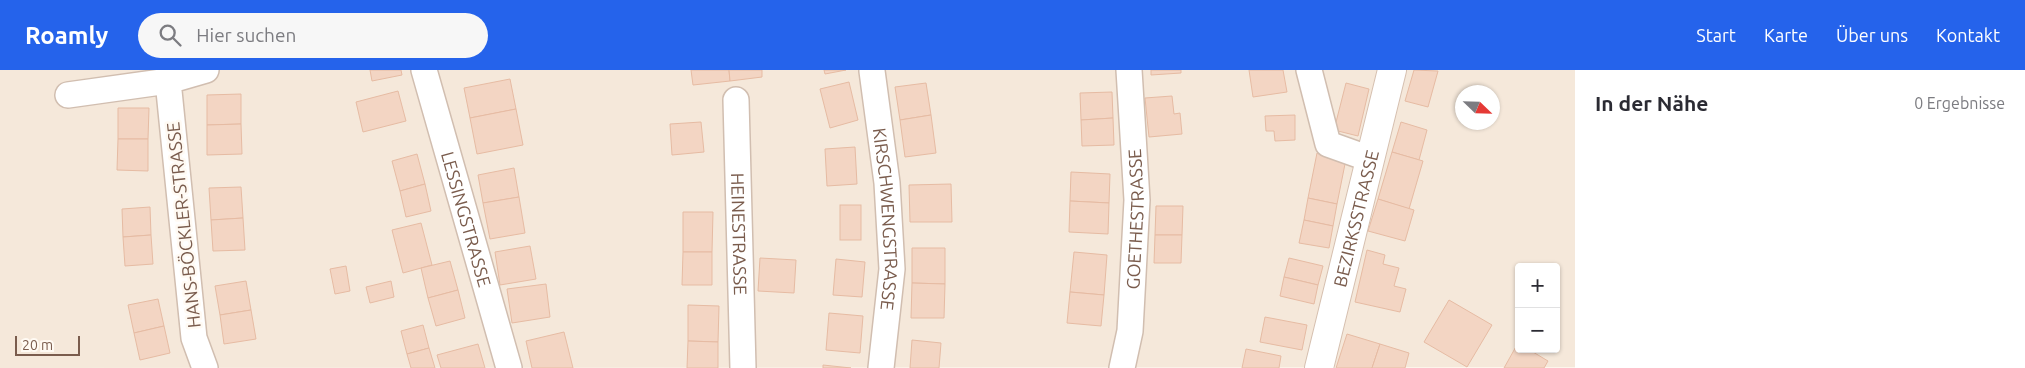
<!DOCTYPE html>
<html lang="de">
<meta charset="utf-8">
<style>
body{margin:0;font-family:Ubuntu,sans-serif;background:#f7f7f7;color:#2b2b33}
.controls{position:absolute;right:15px;bottom:15px;display:grid;overflow:hidden;border-radius:5px;box-shadow:0 1px 4px #0004}
.controls button{width:45px;height:45px;display:grid;place-items:center;padding:0;border:0;border-bottom:1px solid #e1e1e2;background:#fff;color:#2b2b33;font:25px sans-serif}
.compass{position:absolute;left:1455px;top:15px;width:45px;height:45px;border-radius:50%;background:#fff;box-shadow:0 1px 4px #0004;rotate:113deg}
.scale{position:absolute;left:15px;bottom:12px;width:65px;box-sizing:border-box;padding-left:5px;border:2px solid #7a5c4d;border-top:0;font-size:14px;line-height:18px;white-space:nowrap;color:#7a5c4d;-webkit-text-stroke:4px #fffaf3;paint-order:stroke}
.list{margin:0;padding:0;list-style:none}
h2{display:flex;justify-content:space-between;align-items:center;height:65px;margin:0;padding:0 20px;font-size:21px}
h2 small{font-size:16px;font-weight:400;color:#7c7c81}
.icon{flex:none;width:28px;height:28px;fill:none;stroke:currentColor;stroke-width:2;stroke-linecap:round;stroke-linejoin:round}
.map{position:relative;flex:none;width:1575px;height:298px;overflow:hidden}
header{display:flex;align-items:center;gap:30px;box-sizing:border-box;height:70px;padding:0 25px;background:#2563eb;color:#fff}
header strong{font-size:24px}
nav{display:flex;gap:28px;margin-inline-start:auto;font-size:18px}
.search{width:350px;height:45px;background:#f7f7f7;display:flex;align-items:center;gap:12px;box-sizing:border-box;padding:0 18px;border-radius:28px;color:#7c7c81;font-size:19px}
main{display:flex}
aside{flex:1;background:#fff}
.map>svg:first-child{display:block}
</style>
<header>
<strong>Roamly</strong>
<div class="search"><svg class="icon" aria-label="search" viewBox="0 0 24 24"><circle cx="10" cy="10" r="6"/><path d="M15 15l6 6"/></svg>Hier suchen</div>
<nav><a>Start</a><a>Karte</a><a>Über uns</a><a>Kontakt</a></nav>
</header>
<main>
<div class="map">
<svg width="1575" height="298" viewBox="0 0 1575 298">
<rect width="100%" height="100%" fill="#fdf6ec"/>
<path fill="#f5e8da" fill-rule="evenodd" d="M0 0H1575V297L0 298ZM1462 22H1492V52H1462ZM1519 197H1556V279H1519Z"/>
<g fill="#f3d5c3" stroke="#e6bba3">
<polygon points="370,0 401,0 402,5 372,11"/>
<polygon points="691,0 729,0 730,11 693,15"/>
<polygon points="729,0 762,0 762,7 730,11"/>
<polygon points="824,0 846,0 825,4"/>
<polygon points="1151,0 1181,0 1181,3 1151,5"/>
<polygon points="1249,0 1283,0 1287,22 1253,27"/>
<polygon points="1414,0 1438,1 1428,37 1405,31"/>
<polygon points="510,9 516,39 470,48 464,18"/>
<polygon points="849,12 858,50 830,58 820,19"/>
<polygon points="926,13 931,45 900,50 895,17"/>
<polygon points="1346,13 1369,19 1358,66 1334,60"/>
<polygon points="398,21 406,51 363,62 356,32"/>
<polygon points="1112,22 1113,48 1081,50 1080,23"/>
<polygon points="241,24 241,54 207,55 207,25"/>
<polygon points="1172,26 1174,44 1180,43 1182,64 1149,67 1145,28"/>
<polygon points="118,38 149,38 148,69 118,69"/>
<polygon points="516,39 523,75 477,84 470,48"/>
<polygon points="931,45 936,83 905,87 900,50"/>
<polygon points="1295,45 1295,70 1275,71 1274,61 1266,61 1265,46"/>
<polygon points="1113,48 1114,75 1082,76 1081,50"/>
<polygon points="701,52 704,82 672,85 670,54"/>
<polygon points="1401,52 1427,60 1419,90 1392,82"/>
<polygon points="241,54 242,84 207,85 207,55"/>
<polygon points="118,69 148,69 148,101 117,100"/>
<polygon points="855,77 857,114 827,116 825,79"/>
<polygon points="1392,82 1423,91 1409,139 1378,129"/>
<polygon points="1317,83 1346,89 1337,134 1308,128"/>
<polygon points="417,84 425,114 400,121 392,91"/>
<polygon points="514,98 519,127 483,133 478,105"/>
<polygon points="1071,102 1110,104 1109,133 1070,131"/>
<polygon points="425,114 431,141 406,147 400,121"/>
<polygon points="951,114 952,152 910,152 909,115"/>
<polygon points="241,117 243,148 211,150 209,118"/>
<polygon points="519,127 525,163 490,169 483,133"/>
<polygon points="1308,128 1337,134 1333,156 1304,150"/>
<polygon points="1378,129 1414,140 1405,171 1368,161"/>
<polygon points="1070,131 1109,133 1108,164 1069,162"/>
<rect x="840" y="135" width="21" height="35"/>
<polygon points="1156,136 1183,136 1182,165 1155,165"/>
<polygon points="150,137 151,165 123,167 122,139"/>
<polygon points="683,142 713,142 712,182 683,182"/>
<polygon points="243,148 245,180 213,181 211,150"/>
<polygon points="1304,150 1333,156 1329,178 1299,173"/>
<polygon points="421,153 432,195 403,203 392,160"/>
<polygon points="151,165 153,194 125,196 123,167"/>
<polygon points="1155,165 1182,165 1181,193 1154,193"/>
<polygon points="530,176 536,209 500,215 495,182"/>
<polygon points="912,178 945,178 945,214 912,213"/>
<polygon points="1367,180 1385,185 1383,194 1399,198 1394,216 1406,219 1400,242 1355,232"/>
<polygon points="683,182 712,182 712,215 682,215"/>
<polygon points="1074,182 1107,185 1104,225 1070,222"/>
<polygon points="760,188 796,190 794,223 758,221"/>
<polygon points="1289,188 1323,196 1318,215 1284,207"/>
<polygon points="836,189 865,192 862,227 833,225"/>
<polygon points="450,191 458,220 428,228 421,198"/>
<polygon points="346,196 350,221 335,224 330,199"/>
<polygon points="1284,207 1318,215 1314,234 1280,226"/>
<polygon points="246,211 251,240 220,245 215,216"/>
<polygon points="391,211 394,227 370,233 366,217"/>
<polygon points="912,213 945,214 944,248 911,248"/>
<polygon points="546,214 550,247 512,253 507,219"/>
<polygon points="458,220 465,248 436,256 428,228"/>
<polygon points="1070,222 1104,225 1101,256 1067,253"/>
<polygon points="158,229 164,256 134,263 128,235"/>
<polygon points="1449,230 1492,255 1467,297 1424,272"/>
<polygon points="688,235 719,236 718,272 688,271"/>
<polygon points="251,240 256,269 224,274 220,245"/>
<polygon points="829,243 863,246 860,283 826,280"/>
<polygon points="1265,247 1307,255 1302,280 1260,272"/>
<polygon points="423,255 429,278 407,284 401,261"/>
<polygon points="164,256 170,283 140,290 134,263"/>
<polygon points="564,262 573,298 532,298 526,271"/>
<polygon points="1347,264 1380,274 1372,298 1336,298"/>
<polygon points="912,270 941,273 939,298 910,298"/>
<polygon points="688,271 718,272 718,298 687,298"/>
<polygon points="1518,273 1519,279 1528,279 1548,291 1544,298 1504,298"/>
<polygon points="478,274 485,298 441,298 437,285"/>
<polygon points="1380,274 1409,283 1405,298 1372,298"/>
<polygon points="429,278 435,298 411,298 407,284"/>
<polygon points="1246,279 1281,286 1279,298 1242,298"/>
<polygon points="823,295 851,298 823,298"/>
</g>
<g fill="none" stroke-linecap="round" stroke-linejoin="round">
<defs>
<g id="minor">
<path id="s1" d="M424 0 509 298"/>
<polyline points="1309,0 1328,74 1370,89"/>
<path id="s2" d="M872 1 887 113 892 199 881 298"/>
<polyline points="68,25 168,11"/>
<path id="s3" d="M736 30 743 298"/>
<polyline points="205,298 194,268 168,11 206,0"/>
<path id="s4" d="M1122 298 1130 261 1137 130 1129 0"/>
</g>
<g id="secondary">
<path id="s5" d="M1319 298 1392 0"/>
</g>
</defs>
<use href="#minor" stroke="#d1beb0" stroke-width="28"/>
<use href="#secondary" stroke="#d6c0b0" stroke-width="30"/>
<use href="#minor" stroke="#fff" stroke-width="25"/>
<use href="#secondary" stroke="#fff" stroke-width="28"/>
</g>
<g text-anchor="middle" dominant-baseline="central" stroke-width="5" stroke-linejoin="round" paint-order="stroke">
<g font-size="18" fill="#7a5c4d" stroke="#fffaf3">
<text stroke="none"><textPath href="#s1" startOffset="155">LESSINGSTRASSE</textPath></text>
<text stroke="none"><textPath href="#s2" startOffset="149">KIRSCHWENGSTRASSE</textPath></text>
<text stroke="none"><textPath href="#s4" startOffset="150">GOETHESTRASSE</textPath></text>
<text stroke="none"><textPath href="#s5" startOffset="154">BEZIRKSSTRASSE</textPath></text>
<text transform="translate(183 155) rotate(-96)">HANS-BÖCKLER-STRASSE</text>
<text stroke="none"><textPath href="#s3" startOffset="134">HEINESTRASSE</textPath></text>
</g>
</g>
</svg>
<div class="controls">
<button>+</button>
<button>−</button>
</div>
<svg class="compass" viewBox="-18 -18 36 36"><path d="M0-13l5 13h-10z" fill="#e53935"/><path d="M0 13l5-13h-10z" fill="#7c7c81"/></svg>
<div class="scale">20 m</div>
</div>
<aside>
<h2>In der Nähe<small>0 Ergebnisse</small></h2>
<ul class="list">
</ul>
</aside>
</main>
